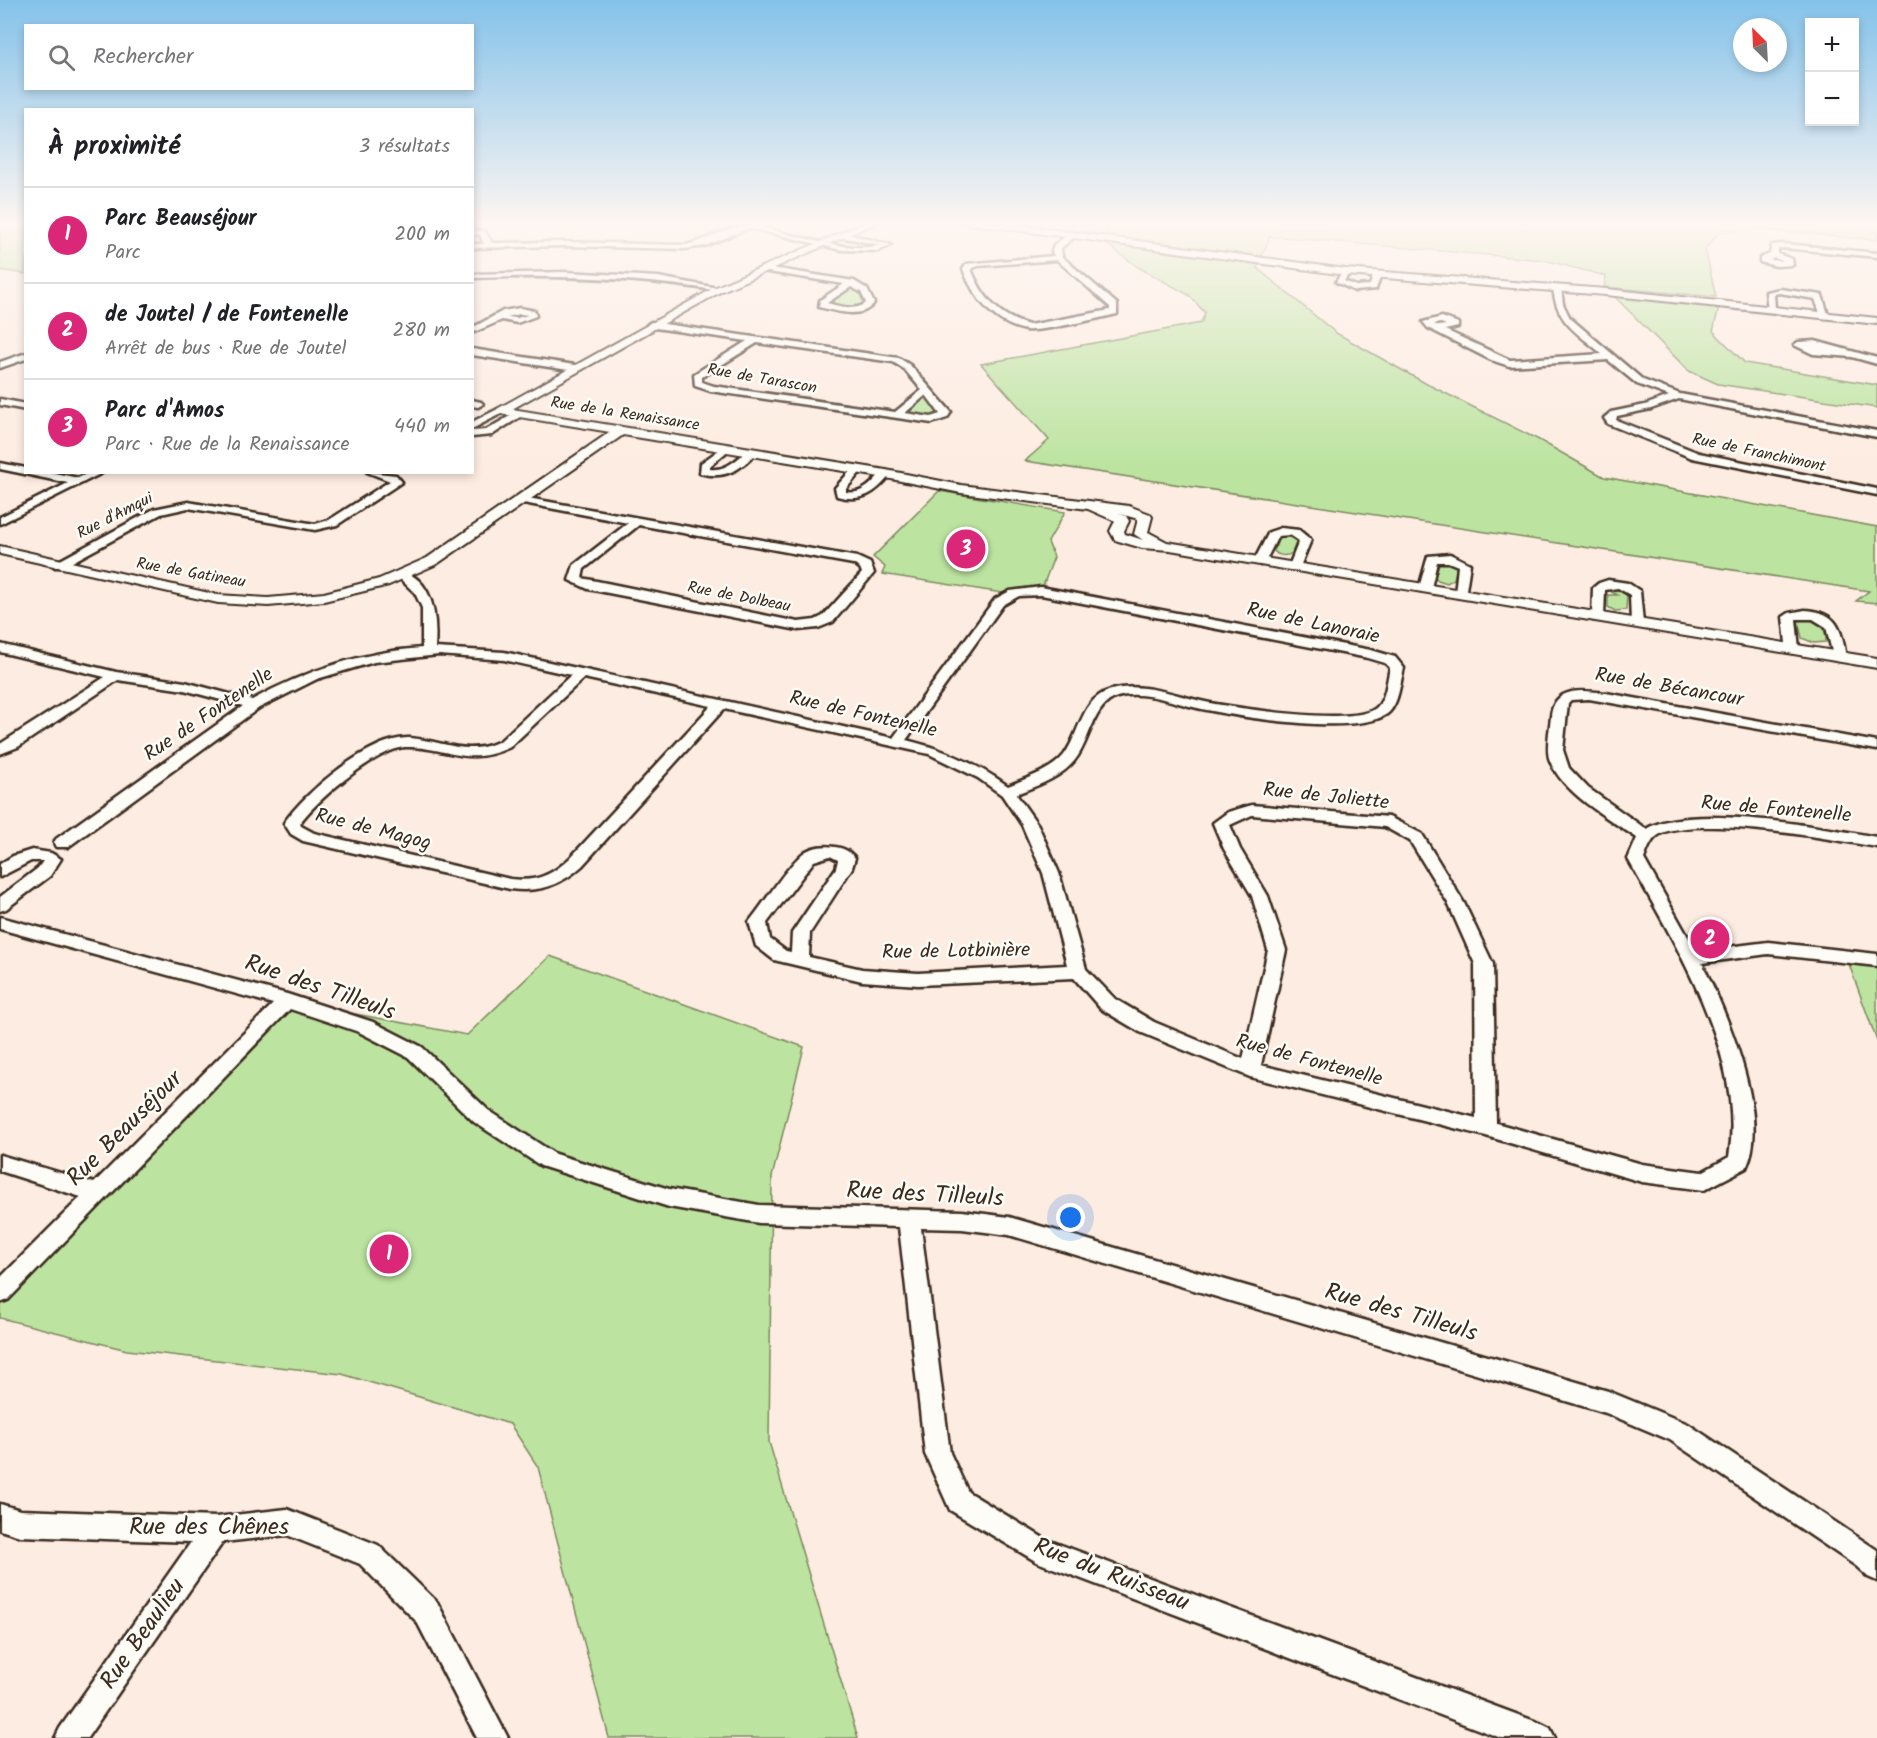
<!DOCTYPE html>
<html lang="fr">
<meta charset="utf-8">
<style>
body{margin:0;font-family:Kalam,sans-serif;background:#f6f6f6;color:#202124}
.controls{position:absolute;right:18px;top:18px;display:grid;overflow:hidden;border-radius:0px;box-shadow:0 3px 9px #0003}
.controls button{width:54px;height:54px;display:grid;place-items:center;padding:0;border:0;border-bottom:2px solid #e0e0e0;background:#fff;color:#202124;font:30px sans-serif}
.compass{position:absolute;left:1733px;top:18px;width:54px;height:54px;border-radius:50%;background:#fff;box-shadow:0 3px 9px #0003;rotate:336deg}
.you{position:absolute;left:1071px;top:1218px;width:21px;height:21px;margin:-15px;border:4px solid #fff;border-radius:50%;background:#1a73e8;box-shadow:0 0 0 9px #1a73e833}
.badge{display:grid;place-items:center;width:39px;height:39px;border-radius:50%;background:#db2777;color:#fff;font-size:20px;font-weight:700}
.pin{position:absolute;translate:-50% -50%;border:3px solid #fff;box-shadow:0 2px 6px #0006}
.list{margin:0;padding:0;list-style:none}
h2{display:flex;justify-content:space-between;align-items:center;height:78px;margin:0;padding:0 24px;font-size:26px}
h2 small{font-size:20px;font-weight:400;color:#757577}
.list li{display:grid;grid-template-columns:39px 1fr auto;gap:18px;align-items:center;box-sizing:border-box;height:96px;padding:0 24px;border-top:2px solid #e0e0e0}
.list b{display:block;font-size:22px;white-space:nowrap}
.list p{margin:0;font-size:20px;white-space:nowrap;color:#757577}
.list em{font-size:20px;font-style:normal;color:#757577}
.icon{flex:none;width:33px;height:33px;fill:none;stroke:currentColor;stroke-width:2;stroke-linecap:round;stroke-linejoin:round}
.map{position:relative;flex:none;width:1877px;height:1738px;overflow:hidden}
.search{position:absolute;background:#fff;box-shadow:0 3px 9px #0003;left:24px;top:24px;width:450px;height:66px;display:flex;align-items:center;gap:15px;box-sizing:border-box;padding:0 21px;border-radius:0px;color:#757577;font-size:22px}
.panel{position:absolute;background:#fff;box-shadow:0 3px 9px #0003;left:24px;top:108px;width:450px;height:366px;border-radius:0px}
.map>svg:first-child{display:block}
</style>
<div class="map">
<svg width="1877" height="1738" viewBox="0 0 1877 1738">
<rect width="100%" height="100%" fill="#fdece1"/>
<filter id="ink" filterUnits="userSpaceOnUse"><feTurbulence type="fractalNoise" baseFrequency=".0167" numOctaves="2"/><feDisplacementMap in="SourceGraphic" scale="12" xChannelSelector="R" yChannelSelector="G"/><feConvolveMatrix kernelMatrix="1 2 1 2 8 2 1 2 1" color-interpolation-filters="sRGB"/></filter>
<g filter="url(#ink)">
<g fill="#bce4a0" stroke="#7c875f" stroke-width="1.5">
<polygon points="0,222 25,222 25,274 0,270"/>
<polygon points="1110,222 1877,222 1877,240 1755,229 1719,233 1705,249 1716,297 1604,287 1606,276 1544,260 1270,236 1257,268 1336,333 1425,383 1539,440 1604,477 1877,527 1877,603 1856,601 1869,591 1025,461 1049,440 981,364 1201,323 1205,313 1189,295 1138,267 1105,243"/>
<polygon points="851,283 859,287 870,304 851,311 823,302"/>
<polygon points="1615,297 1719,307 1713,331 1745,363 1877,385 1877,408 1718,384 1689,371"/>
<polygon points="927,390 946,412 932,420 897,415"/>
<polygon points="939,491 1065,512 1048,542 1054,557 1041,591 1009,594 882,574 885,567 873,557"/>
<path d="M1288 535 1297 540 1292 553C1286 557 1278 556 1274 551L1279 537Z"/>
<polygon points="1447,561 1457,567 1454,579 1447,583 1438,580 1435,577 1439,563"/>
<polygon points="1614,588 1627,594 1626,610 1615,611 1608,607 1608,595 1617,595 1608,590"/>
<path d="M1806 619C1821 622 1826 627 1826 642L1814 643 1802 638 1798 621Z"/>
<polygon points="550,956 804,1047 772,1177 769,1442 858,1738 609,1738 538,1467 510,1424 342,1374 127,1350 0,1318 0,1293 287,1001 467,1035"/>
<polygon points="1846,956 1877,962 1877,1041"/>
</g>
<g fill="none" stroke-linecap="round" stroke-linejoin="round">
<defs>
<g id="minor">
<path d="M760 222 755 225C785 233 851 254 880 245L841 237 844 233 891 245 878 251 842 250 749 228 705 246 685 249 564 246 472 248V244H484L480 235 472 234V230L485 231 492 243 564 242 685 245C711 240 735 222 760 222Z"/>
<path d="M1070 233 1077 235 1061 248 1062 257 1117 304V314C1100 318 1040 332 1026 330 994 324 974 298 963 269L966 264 1054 256 1052 252 1054 245ZM1057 260 1110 307V310L1029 325C999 317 982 297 971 269L978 266Z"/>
<path d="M1784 244 1877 253V257L1784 248 1778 249V254L1792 259 1793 265 1776 266 1760 262V258L1770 254 1772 245ZM1774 258 1783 261 1770 260Z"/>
<path d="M765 267 854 281 867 289 874 303C862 320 836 311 819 307L820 300 844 284 762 271V267ZM851 287 861 292 866 303C854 312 840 306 827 303Z"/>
<polygon points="1343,270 1350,272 1344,281 1356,286 1370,285 1374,273 1381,275 1376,289 1355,291 1336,282"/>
<path d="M565 272 658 277 723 289 719 291C637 277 556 275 472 278V274Z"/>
<path d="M1557 286 1561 288 1563 304 1570 318 1643 380 1680 394 1877 431V437L1679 399 1651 409 1617 416 1616 420 1699 453 1877 489V495L1692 458 1608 424 1604 418 1611 412 1645 405 1669 396 1637 384 1608 360 1509 366 1491 360 1428 328 1423 322 1442 317 1458 323V327L1445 330 1510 360 1602 354C1577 332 1557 324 1553 288ZM1441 323 1446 325 1438 326 1434 324Z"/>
<polygon points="1780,289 1822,295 1828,314 1821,316 1815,299 1780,293 1774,294 1775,309 1768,311 1766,292"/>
<path d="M520 308 535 311 536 316 517 323 502 320 472 333V328L503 311ZM520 314 528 315 517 318 507 317Z"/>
<path d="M651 322 899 358 910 365 951 412 947 418 932 423 710 391 695 386 694 374 747 341 648 327 647 325ZM757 343 893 362 904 369 922 390 895 412 714 386 702 382V377ZM926 395 940 414 931 417 905 413Z"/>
<polygon points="1815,341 1877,358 1877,364 1852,357 1813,354 1794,345 1798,342"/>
<polygon points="472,349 575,365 580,368 575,371 472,355"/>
<polygon points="26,353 26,359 0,368 0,362"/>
<polygon points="0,399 26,404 26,410 0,405"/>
<polygon points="472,400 481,402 483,404 478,407 472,406"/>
<polygon points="498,409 506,411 472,429 472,422"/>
<polygon points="515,413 523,415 492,435 472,437 472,431 486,430"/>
<path d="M726 445 731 448 710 466V469C726 471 736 460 748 450L757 452C741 470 724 480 700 473L701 463Z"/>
<polygon points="0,463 26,468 26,472 50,472 78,478 90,472 104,472 0,524 0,517 68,483 0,469"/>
<path d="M858 466 863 469 846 489V492C863 495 872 483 882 472L886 471 891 474C876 493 862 503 837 496L835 488 854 467Z"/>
<polygon points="367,472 396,475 402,482 337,525 315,530 188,508 161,514 63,567 55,567 53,564 154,509 188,502 315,524 329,520 390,481"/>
<path d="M522 497 857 557 870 563 874 573 833 622 818 628 798 630 588 589 569 580 574 565 628 523 518 502 516 500ZM639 525 853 564 860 568 862 573 823 616 815 620 798 622 582 578 584 569Z"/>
<polygon points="1281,528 1299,530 1311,540 1299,569 1291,569 1289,566 1299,541 1290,535 1278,536 1264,564 1260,565 1254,561 1269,532"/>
<polygon points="1450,554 1470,564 1465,597 1457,597 1455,594 1458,566 1448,562 1437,562 1431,588 1429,591 1421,591 1419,588 1428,556"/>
<path d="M402 571C435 581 437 620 435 648L504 652 893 738 995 599 1010 591 1041 587 1371 650 1395 657 1404 668C1400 682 1399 705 1387 714 1356 736 1239 717 1202 709 1177 704 1143 689 1117 697 1092 706 1090 742 1075 760 1061 778 1036 786 1016 794L1038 825 1059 873 1086 969 1115 999 1154 1022 1243 1059 1268 950 1252 896 1224 849 1213 823 1228 812 1252 805 1389 817 1422 834 1464 903 1493 964 1496 1123 1642 1164 1702 1172 1729 1157C1746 1056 1675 944 1628 859L1637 838C1610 819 1560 792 1549 758 1546 745 1550 729 1551 716 1554 686 1583 690 1606 693L1877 742V750L1589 699 1571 700 1568 703 1563 750 1569 768 1588 788 1646 829C1690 802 1825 828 1877 837V847C1830 839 1704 816 1662 833 1651 838 1648 849 1644 859L1696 951 1768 942 1877 954V966L1768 954 1702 963C1725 1010 1772 1117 1746 1168L1704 1190 1642 1182 1486 1136 1250 1077 1140 1032 1101 1009 1074 978 918 985 862 981 774 960 756 946 749 922 752 918C768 898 782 873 801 855 813 843 845 843 855 858L852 868 810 933 809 957 862 969 918 973 1067 965 1043 873 1022 825 1002 795 978 778 929 754 724 709 582 866C561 885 539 893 510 889L303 841 291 834 284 823C305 792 371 736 410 738 444 741 467 757 500 741L571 675 504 660 439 655 374 662 317 679 259 708 68 847H56L54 843 56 839 243 706 184 690 118 680 18 747 0 754V744L105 677 0 652V644L116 672 185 682 252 700C305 671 361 652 422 648V608L415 593 396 575ZM1041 595 1368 658 1385 663 1390 668C1387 679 1386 699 1377 707 1357 727 1239 708 1210 703 1179 697 1144 681 1111 690 1081 698 1080 734 1064 755 1051 771 1027 778 1008 786 977 764 944 749 906 740L1003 605 1019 596ZM584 678 711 706 570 858C551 876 536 882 510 879L314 833 301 826 300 823C316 800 379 747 407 747 449 747 466 768 510 747ZM1252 815 1385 827 1410 841 1448 903 1475 964 1476 1118 1261 1065 1286 950 1268 896 1240 849 1230 825ZM830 856 838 860 836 868 792 933 791 952 786 951 770 939 767 923 814 861Z"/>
<polygon points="1608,580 1628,583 1640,591 1643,623 1642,626 1637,627 1631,623 1630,595 1618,588 1605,590 1604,617 1603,620 1593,620 1592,617 1593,588 1599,583"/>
<path d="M1805 610C1838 612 1841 629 1846 657L1844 660H1834L1826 627 1813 619H1796L1799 649 1792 653 1787 652 1783 617 1789 613Z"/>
<polygon points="32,850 51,853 61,859 50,876 6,909 0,911 0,897 38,868 43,861 31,861 0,877 0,864 13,856"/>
<polygon points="0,917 287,994 373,1022 422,1047 488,1110 555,1154 669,1189 759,1205 962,1211 1009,1217 1608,1391 1688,1424 1877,1550 1877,1581 1868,1577 1856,1566 1670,1440 1606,1413 1009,1235 962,1229 921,1228 950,1453 968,1492 1045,1539 1540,1723 1550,1728 1555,1738 1501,1738 1037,1562 950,1510 925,1454 899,1227 759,1223 669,1207 541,1166 474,1122 408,1057 359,1032 290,1009 8,1300 0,1303 0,1278 81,1197 0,1171 0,1155 94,1183 273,1004 0,929"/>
<polygon points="0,1504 20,1510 216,1517 287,1509 378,1545 437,1602 508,1738 477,1738 417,1622 360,1564 287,1535 223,1542 87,1738 55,1738 60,1728 191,1542 20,1536 0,1530"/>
</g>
<g id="tertiary">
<path d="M866 222H878L722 291 512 409 886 470 961 485 1129 506 1150 514 1152 517 1148 532 1167 542 1877 658V668L1170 550 1142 548 1115 540 1110 531 1115 521 1088 509 961 493 886 478 623 435 437 564 389 585 324 601 268 606 218 603 0 554V546L218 595 268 598 324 593 379 579 427 558 610 432 501 414 497 413V409L716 287ZM1117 513 1138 519 1134 534 1143 540 1125 534 1124 531 1129 521 1126 516Z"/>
<polygon points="955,222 987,222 1034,227 1346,269 1606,289 1877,318 1877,324 1606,295 1346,275"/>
</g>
</defs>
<use href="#minor" stroke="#3b2a1e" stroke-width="5"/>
<use href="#tertiary" stroke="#3b2a1e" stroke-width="4"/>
<use href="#minor" fill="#fdfcf7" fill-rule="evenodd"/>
<use href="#tertiary" fill="#fdfcf7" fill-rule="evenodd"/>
</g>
</g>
<linearGradient id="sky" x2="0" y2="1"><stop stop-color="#84c2ea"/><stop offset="0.48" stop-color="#fef6f2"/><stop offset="1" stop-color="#fef6f2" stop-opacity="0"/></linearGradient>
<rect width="1877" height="466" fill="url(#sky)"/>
<g text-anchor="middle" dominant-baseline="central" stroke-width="5" stroke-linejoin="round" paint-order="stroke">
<g font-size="16" fill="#3b2a1e" stroke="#fdfcf7">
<text transform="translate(762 379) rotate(10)">Rue de Tarascon</text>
<text transform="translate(625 414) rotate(9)">Rue de la Renaissance</text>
<text transform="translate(1759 453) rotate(12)">Rue de Franchimont</text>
<text transform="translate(115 516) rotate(-27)">Rue d'Amqui</text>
<text transform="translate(191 573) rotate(10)">Rue de Gatineau</text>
<text transform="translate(739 597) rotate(11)">Rue de Dolbeau</text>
</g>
<g font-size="20" fill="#3b2a1e" stroke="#fdfcf7">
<text transform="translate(1313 624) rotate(12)">Rue de Lanoraie</text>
<text transform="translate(1669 688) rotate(10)">Rue de Bécancour</text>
<text transform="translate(209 715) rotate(-34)">Rue de Fontenelle</text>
<text transform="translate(863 715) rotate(13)">Rue de Fontenelle</text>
<text transform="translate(1326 797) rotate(6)">Rue de Joliette</text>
<text transform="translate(1776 810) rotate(5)">Rue de Fontenelle</text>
<text transform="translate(373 830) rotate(14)">Rue de Magog</text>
<text transform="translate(956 952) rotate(-1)">Rue de Lotbinière</text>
<text transform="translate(1309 1061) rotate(15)">Rue de Fontenelle</text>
</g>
<g font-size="24" fill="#3b2a1e" stroke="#fdfcf7">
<text transform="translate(320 988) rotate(19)">Rue des Tilleuls</text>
<text transform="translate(125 1129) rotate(-45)">Rue Beauséjour</text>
<text transform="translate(925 1195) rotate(3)">Rue des Tilleuls</text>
<text transform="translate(1401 1313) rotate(16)">Rue des Tilleuls</text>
<text x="209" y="1527">Rue des Chênes</text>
<text transform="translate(1111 1575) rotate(21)">Rue du Ruisseau</text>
<text transform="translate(143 1634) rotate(-55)">Rue Beaulieu</text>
</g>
</g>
</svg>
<div class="controls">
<button>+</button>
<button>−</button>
</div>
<svg class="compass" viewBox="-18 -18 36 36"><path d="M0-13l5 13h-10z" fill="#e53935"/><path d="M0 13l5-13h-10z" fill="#757577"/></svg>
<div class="you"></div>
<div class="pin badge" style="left:389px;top:1254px">1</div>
<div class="pin badge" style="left:1710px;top:939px">2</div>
<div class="pin badge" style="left:966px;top:549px">3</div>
<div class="search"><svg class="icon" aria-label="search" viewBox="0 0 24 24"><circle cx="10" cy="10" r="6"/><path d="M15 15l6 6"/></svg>Rechercher</div>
<section class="panel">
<h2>À proximité<small>3 résultats</small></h2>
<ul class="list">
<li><span class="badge">1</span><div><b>Parc Beauséjour</b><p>Parc</p></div><em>200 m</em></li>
<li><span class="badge">2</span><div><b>de Joutel / de Fontenelle</b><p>Arrêt de bus · Rue de Joutel</p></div><em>280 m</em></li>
<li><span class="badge">3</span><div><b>Parc d'Amos</b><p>Parc · Rue de la Renaissance</p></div><em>440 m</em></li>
</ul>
</section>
</div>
